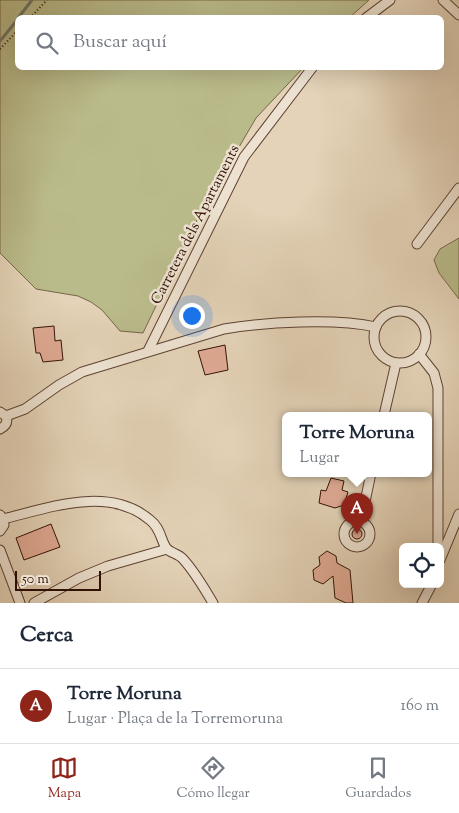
<!DOCTYPE html>
<html lang="es">
<meta charset="utf-8">
<style>
body{margin:0;font-family:"Sorts Mill Goudy",serif;background:#f2f2f3;color:#1f2937}
.controls{position:absolute;right:15px;bottom:15px;display:grid;overflow:hidden;border-radius:8px;box-shadow:0 5px 20px #0002}
.controls button{width:45px;height:45px;display:grid;place-items:center;padding:0;border:0;border-bottom:1px solid #e0e1e3;background:#fff;color:#1f2937;font:25px sans-serif}
.scale{position:absolute;left:15px;bottom:12px;width:86px;box-sizing:border-box;padding-left:5px;border:2px solid #331206;border-top:0;font-size:14px;line-height:18px;white-space:nowrap;color:#331206;-webkit-text-stroke:4px #ede2d1;paint-order:stroke}
.you{position:absolute;left:191px;top:315px;width:18px;height:18px;margin:-12px;border:4px solid #fff;border-radius:50%;background:#1a73e8;box-shadow:0 0 0 8px #1a73e833}
.badge{display:grid;place-items:center;width:32px;height:32px;border-radius:50%;background:#8f2418;color:#fff;font-size:16px;font-weight:700}
.pin{position:absolute;translate:-50% -41px;filter:drop-shadow(0 1px 2px #0008)}
.pin::after{content:'';position:absolute;top:26px;width:18px;height:15px;background:inherit;clip-path:polygon(0 0,100% 0,50% 100%)}
.popup{position:absolute;left:282px;top:412px;width:150px;height:65px;box-sizing:border-box;display:grid;place-content:center;border-radius:8px;background:#fff;filter:drop-shadow(0 1px 4px #0005);font-size:16px;white-space:nowrap;color:#747a83}
.popup b{font-size:19px;color:#1f2937}
.popup::after{content:'';position:absolute;left:50%;top:100%;margin-left:-10px;border:10px solid transparent;border-top-color:#fff}
.list{margin:0;padding:0;list-style:none}
h2{display:flex;justify-content:space-between;align-items:center;height:65px;margin:0;padding:0 20px;font-size:21px}
h2 small{font-size:16px;font-weight:400;color:#747a83}
.list li{display:grid;grid-template-columns:32px 1fr auto;gap:15px;align-items:center;box-sizing:border-box;height:75px;padding:0 20px;border-top:1px solid #e0e1e3}
.list b{display:block;font-size:19px;white-space:nowrap}
.list p{margin:0;font-size:16px;white-space:nowrap;color:#747a83}
.list em{font-size:16px;font-style:normal;color:#747a83}
.icon{flex:none;width:28px;height:28px;fill:none;stroke:currentColor;stroke-width:2;stroke-linecap:round;stroke-linejoin:round}
.map{position:relative;flex:none;width:459px;height:603px;overflow:hidden}
.search{position:absolute;background:#fff;box-shadow:0 5px 20px #0002;left:15px;right:15px;top:15px;height:55px;display:flex;align-items:center;gap:12px;box-sizing:border-box;padding:0 18px;border-radius:8px;color:#747a83;font-size:19px}
.sheet{height:140px;background:#fff}
nav{display:flex;justify-content:space-around;align-items:center;box-sizing:border-box;height:70px;border-top:1px solid #e0e1e3;background:#fff;font-size:14px;color:#747a83}
nav a{display:grid;justify-items:center;gap:2px}
nav .on{color:#8f2418}
.map>svg:first-child{display:block}
</style>
<div class="map">
<svg width="459" height="603" viewBox="0 0 459 603">
<rect width="100%" height="100%" fill="#e4d3b8"/>
<filter id="stains"><feTurbulence type="fractalNoise" baseFrequency=".004" numOctaves="4"/><feColorMatrix values="0 0 0 0 .2 0 0 0 0 .09 0 0 0 0 .02 0 0 0 .5 -.17"/></filter>
<radialGradient id="worn" r=".72"><stop offset=".6" stop-color="#630" stop-opacity="0"/><stop offset="1" stop-color="#630" stop-opacity=".3"/></radialGradient>
<g fill="#babb8b" stroke="#766648">
<polygon points="0,0 369,0 349,18 18,18 18,68 303,68 256,118 201,212 143,333 120,331 102,310 91,302 78,296 36,289 0,253"/>
<polygon points="459,238 459,299 439,273 434,260 440,249"/>
</g>
<g fill="none" stroke-linecap="round" stroke-linejoin="round">
<g stroke="#6f7667" stroke-width="3">
<polyline points="18,18 32,0"/>
<polyline points="0,41 18,19"/>
</g>
</g>
<g fill="#e0aa94" stroke="#331206">
<polygon points="54,326 55,341 61,340 63,360 43,362 40,353 36,353 33,328"/>
<polygon points="225,345 228,370 205,375 198,351"/>
<polygon points="331,478 344,481 342,490 348,492 344,505 335,508 319,503 321,490 326,491"/>
<polygon points="51,524 60,547 24,560 16,538"/>
<circle cx="357" cy="534" r="5"/>
<polygon points="327,551 336,556 337,563 350,570 353,603 346,603 335,598 333,576 323,584 314,580 313,570 320,565 319,557"/>
</g>
<g fill="none" stroke-linecap="round" stroke-linejoin="round">
<defs>
<g id="street">
<polyline points="443,0 459,15"/>
<polyline points="366,18 390,0"/>
<polyline points="417,244 459,188"/>
<circle cx="400" cy="337" r="26"/>
<polyline points="148,351 244,157 312,68"/>
<polyline points="419,354 434,373 438,388 438,547"/>
<path d="M0 412 6 416C8 422 6 426 0 429"/>
<polyline points="384,415 396,363"/>
<path d="M6 416 25 409 59 385 82 372 224 329C265 322 335 318 376 327"/>
<polyline points="0,515 3,519 4,525 0,531"/>
<path d="M3 519C49 508 109 485 150 520 161 528 161 542 167 549 171 553 179 554 183 559 195 572 204 588 213 603"/>
<circle cx="357" cy="534" r="13"/>
<polyline points="361,521 371,473"/>
<polyline points="0,550 20,603"/>
<polyline points="440,560 459,514"/>
<polyline points="34,603 79,578 108,566 167,549"/>
<polyline points="422,603 432,584"/>
</g>
</defs>
<use href="#street" stroke="#5f4232" stroke-width="11"/>
<g stroke="#331206" stroke-width="2" stroke-dasharray="1 2.5" stroke-linecap="butt">
<polyline points="30,18 47,0"/>
<polyline points="0,49 18,30"/>
</g>
<use href="#street" stroke="#ede2d1" stroke-width="9"/>
</g>
<g text-anchor="middle" dominant-baseline="central" stroke-width="5" stroke-linejoin="round" paint-order="stroke">
<g font-size="15" fill="#331206" stroke="#ede2d1">
<text transform="translate(196 225) rotate(-63)">Carretera dels Apartaments</text>
</g>
</g>
<rect width="100%" height="100%" filter="url(#stains)"/>
<rect width="100%" height="100%" fill="url(#worn)"/>
</svg>
<div class="controls">
<button><svg class="icon" aria-label="locate" viewBox="0 0 24 24"><circle cx="12" cy="12" r="6"/><path d="M12 2v4M12 18v4M2 12h4M18 12h4"/></svg></button>
</div>
<div class="scale">50 m</div>
<div class="you"></div>
<div class="pin badge" style="left:357px;top:534px">A</div>
<div class="popup"><b>Torre Moruna</b>Lugar</div>
<div class="search"><svg class="icon" aria-label="search" viewBox="0 0 24 24"><circle cx="10" cy="10" r="6"/><path d="M15 15l6 6"/></svg>Buscar aquí</div>
</div>
<section class="sheet">
<h2>Cerca<small></small></h2>
<ul class="list">
<li><span class="badge">A</span><div><b>Torre Moruna</b><p>Lugar · Plaça de la Torremoruna</p></div><em>160 m</em></li>
</ul>
</section>
<nav>
<a class="on"><svg class="icon" aria-label="map" viewBox="0 0 24 24"><path d="M3 6l6-2 6 2 6-2v14l-6 2-6-2-6 2zM9 4v14M15 6v14"/></svg>Mapa</a>
<a><svg class="icon" aria-label="directions" viewBox="0 0 24 24"><path d="M12 3l9 9-9 9-9-9zM9 14v-3h6M13 9l2 2-2 2"/></svg>Cómo llegar</a>
<a><svg class="icon" aria-label="saved" viewBox="0 0 24 24"><path d="M7 4h10v16l-5-4-5 4z"/></svg>Guardados</a>
</nav>
